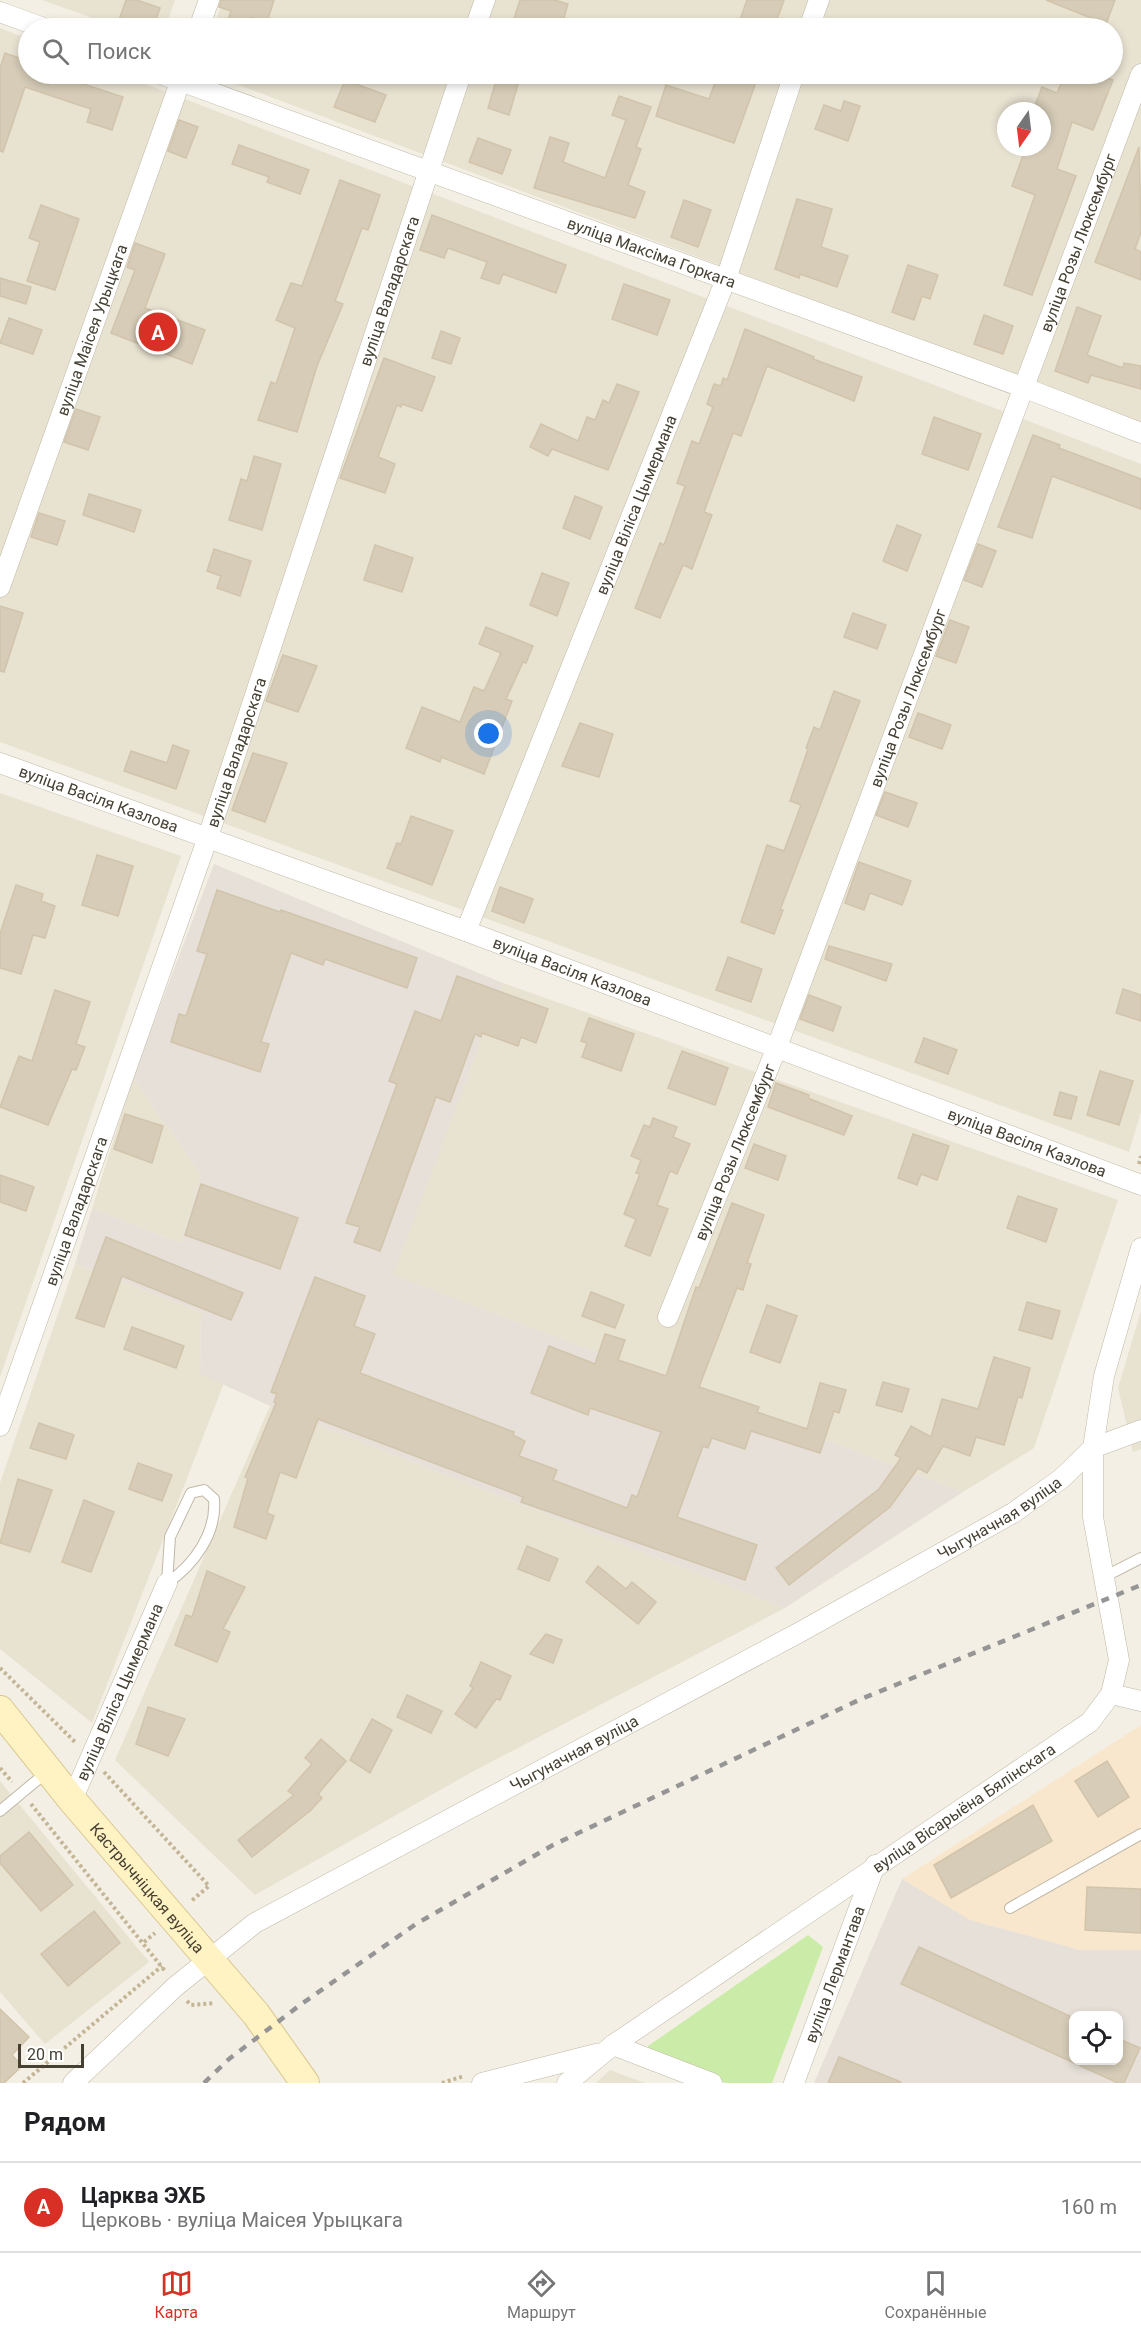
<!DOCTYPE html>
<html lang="ru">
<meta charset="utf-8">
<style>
body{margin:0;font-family:Roboto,sans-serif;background:#f6f6f6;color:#202124}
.controls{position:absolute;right:18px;bottom:18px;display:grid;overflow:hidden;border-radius:12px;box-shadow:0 3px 9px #0003}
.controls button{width:54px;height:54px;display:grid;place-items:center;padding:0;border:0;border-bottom:2px solid #e0e0e0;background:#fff;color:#202124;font:30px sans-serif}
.compass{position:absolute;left:997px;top:102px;width:54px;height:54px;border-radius:50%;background:#fff;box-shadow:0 3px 9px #0003;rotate:194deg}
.scale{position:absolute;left:18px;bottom:15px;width:66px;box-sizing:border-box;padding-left:6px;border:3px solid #464033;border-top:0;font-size:16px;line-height:21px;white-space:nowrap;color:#464033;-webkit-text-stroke:4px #fff;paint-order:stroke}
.you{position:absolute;left:489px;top:734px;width:21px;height:21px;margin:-15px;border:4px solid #fff;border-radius:50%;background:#1a73e8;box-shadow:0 0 0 9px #1a73e833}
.badge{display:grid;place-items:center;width:39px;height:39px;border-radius:50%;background:#d93025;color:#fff;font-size:20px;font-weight:700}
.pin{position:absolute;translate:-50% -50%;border:3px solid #fff;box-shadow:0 2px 6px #0006}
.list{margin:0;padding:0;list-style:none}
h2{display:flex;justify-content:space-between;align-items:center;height:78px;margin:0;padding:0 24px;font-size:26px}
h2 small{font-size:20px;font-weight:400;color:#757577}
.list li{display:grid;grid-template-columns:39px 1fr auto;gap:18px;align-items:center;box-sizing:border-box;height:90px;padding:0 24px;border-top:2px solid #e0e0e0}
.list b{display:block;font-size:22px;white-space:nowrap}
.list p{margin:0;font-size:20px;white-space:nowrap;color:#757577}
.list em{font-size:20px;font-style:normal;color:#757577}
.icon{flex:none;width:33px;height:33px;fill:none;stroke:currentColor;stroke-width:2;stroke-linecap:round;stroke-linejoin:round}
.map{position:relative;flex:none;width:1141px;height:2083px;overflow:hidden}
.search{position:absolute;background:#fff;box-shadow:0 3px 9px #0003;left:18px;right:18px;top:18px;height:66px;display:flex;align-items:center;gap:15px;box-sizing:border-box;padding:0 21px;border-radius:33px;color:#757577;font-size:22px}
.sheet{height:168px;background:#fff}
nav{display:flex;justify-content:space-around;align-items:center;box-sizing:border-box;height:84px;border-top:2px solid #e0e0e0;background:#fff;font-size:16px;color:#757577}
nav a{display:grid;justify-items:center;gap:3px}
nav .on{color:#d93025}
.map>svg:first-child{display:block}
</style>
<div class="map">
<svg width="1141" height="2083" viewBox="0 0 1141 2083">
<rect width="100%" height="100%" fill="#f4efe4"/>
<g fill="#e8e2d1" fill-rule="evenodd">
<polygon points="42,0 175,0 165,28 121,28"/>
<path d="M223 0H1141V423L209 74H1112V28H213ZM1006 111H1042V147H1006Z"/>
<polygon points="0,28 28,39 28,74 119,74 1141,464 1141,1112 1129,1152 0,742"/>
<polygon points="0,793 181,856 0,1377"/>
<polygon points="503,983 1118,1200 1034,1448 963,1492 392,1275"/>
<polygon points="133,1077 201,1175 181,1243 92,1209"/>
<polygon points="75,1264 201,1312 200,1374 224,1383 92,1723 0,1649 0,1483"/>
<polygon points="1141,1311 1141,1449 1133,1452 1118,1388"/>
<polygon points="270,1406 785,1608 472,1772 255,1895 115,1760"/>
<polygon points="0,1781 149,1962 45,2044 0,1992"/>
<polygon points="610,2070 645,2083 596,2083"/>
</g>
<polygon fill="#f8e7cd" points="1141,1725 1141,1950 1080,1950 970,1920 902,1879"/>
<g fill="#e6e0d9" fill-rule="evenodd">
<polygon points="214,864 503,983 393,1275 963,1492 785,1608 270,1406 200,1374 201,1312 75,1264 92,1209 181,1243 201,1175 133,1077"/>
<path d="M902 1879 970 1920 1080 1950H1141V2083H814ZM1074 2016H1118V2060H1074Z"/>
</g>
<polygon fill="#cbeca9" points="808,1935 823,1947 772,2083 726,2083 648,2053 648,2046"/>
<g fill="#d6ccb8" stroke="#d2c4ab" stroke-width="1.5">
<polygon points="126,0 137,0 160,8 153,28 141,28 119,20"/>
<polygon points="221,0 274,0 267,22 250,17 246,28 225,28 231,11 219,7"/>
<polygon points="520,0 555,0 568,4 561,28 511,28"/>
<polygon points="747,0 784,0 774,28 737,28"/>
<polygon points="1046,0 1115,0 1106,24"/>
<polygon points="5,53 28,61 28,74 53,74 123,97 112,130 87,122 91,109 25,87 3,152 0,151 0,68"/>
<polygon points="498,74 521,74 509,115 488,108"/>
<polygon points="718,74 759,74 734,143 656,116 666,85 709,99"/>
<polygon points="1065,74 1098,74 1113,80 1093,130 1072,122 1057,169 1076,176 1032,295 1004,285 1035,195 1012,186 1026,147 1042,147 1042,111 1034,108 1042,87 1057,93"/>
<polygon points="345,80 386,95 375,122 334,107"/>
<polygon points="619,96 651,107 636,147 641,149 628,185 645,192 635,218 534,188 550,137 569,143 563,162 605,178 626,120 612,115"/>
<polygon points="844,101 860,106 848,141 815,129 824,105 841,111"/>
<polygon points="179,120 198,127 186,158 168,151"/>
<polygon points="478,138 511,150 502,174 469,162"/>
<polygon points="239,145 309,170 300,194 267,182 269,177 232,164"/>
<polygon points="1139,147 1141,232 1135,249 1141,252 1141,280 1095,262"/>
<polygon points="340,180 380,195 368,230 362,228 335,301 343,304 317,366 297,432 258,420 271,382 276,384 295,328 276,320 291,283 302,286"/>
<polygon points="797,199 832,209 821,247 848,256 837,287 800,274 799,278 775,269"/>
<polygon points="684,200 711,210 698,247 671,237"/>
<polygon points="41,205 79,219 55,290 27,281 40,242 29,238"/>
<polygon points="432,215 566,265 556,293 503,274 499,284 481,278 487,262 448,248 444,258 420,250"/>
<polygon points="135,243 165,254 145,308 205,330 192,364 111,333 135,270 127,267"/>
<polygon points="908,265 938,275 930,299 922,296 914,320 892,312"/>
<polygon points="0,278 31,287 26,304 0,296"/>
<polygon points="624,284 670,300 657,335 612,319"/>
<polygon points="1077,307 1101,316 1087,355 1123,368 1124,363 1141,366 1141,389 1091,375 1088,383 1055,371"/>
<polygon points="984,315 1013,326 1003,354 974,344"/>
<polygon points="9,318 42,330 33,354 0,343"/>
<polygon points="745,329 814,357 813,359 862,377 854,401 767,366 741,436 733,433 704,512 712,515 692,569 683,565 660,618 635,608 660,543 664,545 685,486 677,483 692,441 699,444 713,407 707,404 714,384 721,386 723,378 727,380"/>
<polygon points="441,331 460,338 451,364 432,358"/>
<polygon points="384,358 435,377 422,411 402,404 401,407 397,405 378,457 395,464 385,493 340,478"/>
<polygon points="617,384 639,392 608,470 552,449 548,456 530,447 541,424 578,441 587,417 595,420 603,400 609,403"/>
<polygon points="76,409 100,417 88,450 64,442"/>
<polygon points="934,417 981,434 968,470 922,454"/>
<polygon points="1033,435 1060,445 1059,448 1141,479 1141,509 1052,476 1032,538 998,527"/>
<polygon points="254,456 281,464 262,530 229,520 241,479 247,481"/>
<polygon points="89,494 141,510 134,532 83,515"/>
<polygon points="575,496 602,507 590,539 563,528"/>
<polygon points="39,513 65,521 57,545 31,537"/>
<polygon points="897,525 921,535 907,571 883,561"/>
<polygon points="978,544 996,551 982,587 964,580"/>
<polygon points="375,545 413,558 402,592 364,580"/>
<polygon points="214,549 251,561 240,596 217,588 221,576 207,571"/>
<polygon points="542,573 569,583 557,616 530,605"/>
<polygon points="0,606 23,613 4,672 0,671"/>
<polygon points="853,613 886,625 877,649 844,637"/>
<polygon points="950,620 969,627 956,663 936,656"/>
<polygon points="486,627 533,646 526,663 523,662 506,699 512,701 484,774 441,757 440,762 406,748 422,707 460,722 474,687 484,691 501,653 479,644"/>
<polygon points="283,655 317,666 298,712 266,701"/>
<polygon points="834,691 860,701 780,910 783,910 774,934 741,922 767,845 784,851 801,805 790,801 808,749 806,748 814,727 820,730"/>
<polygon points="918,713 951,725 942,749 909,737"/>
<polygon points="580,723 613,734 599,777 562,766"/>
<polygon points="173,745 189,751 176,789 124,771 131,751 167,763"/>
<polygon points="253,753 287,763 265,822 232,810"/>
<polygon points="885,792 917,803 908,827 876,815"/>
<polygon points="411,816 453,831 432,885 387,868 397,843 401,844"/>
<polygon points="97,855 133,866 118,916 82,905"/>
<polygon points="859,862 911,881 902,905 870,893 864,910 845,903"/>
<polygon points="16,885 43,894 41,901 55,906 45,938 33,935 21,974 0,968 0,934"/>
<polygon points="500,887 533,899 524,923 492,911"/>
<polygon points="217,890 280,912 281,910 417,958 407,988 325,959 323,965 291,953 261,1042 269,1044 260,1072 171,1042 179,1014 186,1016 207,954 197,951"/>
<polygon points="829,946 892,964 886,981 825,959"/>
<polygon points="728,957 762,969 751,1002 716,990"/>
<polygon points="457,976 548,1009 536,1043 521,1037 518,1046 482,1033 481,1037 475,1034 450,1102 436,1097 380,1251 354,1242 360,1227 346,1223 397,1084 389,1081 415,1011 441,1021"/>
<polygon points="1123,989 1141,995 1141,1021 1116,1013"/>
<polygon points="55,990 90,1002 76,1044 85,1047 76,1070 72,1069 48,1125 0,1107 19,1056 32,1061"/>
<polygon points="809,995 841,1007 833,1031 800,1019"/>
<polygon points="589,1018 634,1034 621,1071 582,1057 587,1043 581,1041"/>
<polygon points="924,1038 957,1050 948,1074 915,1062"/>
<polygon points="682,1051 728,1068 715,1105 668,1088"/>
<polygon points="1100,1071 1133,1081 1119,1125 1087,1115"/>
<polygon points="776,1083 809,1095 808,1098 852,1116 844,1135 768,1107"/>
<polygon points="1060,1092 1077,1097 1071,1119 1054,1115"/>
<polygon points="125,1114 163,1126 152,1163 114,1149"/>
<polygon points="653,1118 677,1127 673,1137 690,1144 677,1174 670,1171 657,1205 668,1209 650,1256 625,1246 636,1219 624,1214 640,1174 636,1173 641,1160 631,1156 644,1125 650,1127"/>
<polygon points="913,1134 949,1146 937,1180 921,1174 917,1185 898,1178"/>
<polygon points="754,1144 786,1156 778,1180 745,1168"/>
<polygon points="0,1175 34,1187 26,1211 0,1202"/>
<polygon points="201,1184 298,1218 280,1269 185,1235"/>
<polygon points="1018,1196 1057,1209 1046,1242 1007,1228"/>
<polygon points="732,1203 764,1215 747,1263 751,1264 743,1290 737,1288 699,1387 759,1407 757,1412 807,1429 820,1383 846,1390 839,1413 834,1411 820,1453 751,1431 745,1449 712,1438 708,1448 703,1446 677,1517 757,1545 745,1580 521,1502 523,1497 318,1419 296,1478 280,1472 267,1513 274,1516 266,1539 234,1527 248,1478 245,1477 276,1403 274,1402 277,1394 271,1392 315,1277 365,1296 354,1326 375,1334 360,1373 514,1432 513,1435 525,1441 519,1456 557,1470 553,1480 627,1508 632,1495 637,1497 661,1432 590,1408 588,1415 531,1393 549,1346 595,1364 605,1334 625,1340 618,1360 666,1376 696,1287 699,1288"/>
<polygon points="106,1237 243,1293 231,1320 122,1276 104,1327 76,1318"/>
<polygon points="591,1292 624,1305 615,1328 582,1316"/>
<polygon points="1027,1302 1060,1311 1052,1339 1019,1330"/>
<polygon points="767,1305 797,1316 780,1363 750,1352"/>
<polygon points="132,1327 184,1346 176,1368 124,1349"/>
<polygon points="994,1357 1030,1368 1022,1398 1018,1397 1004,1445 976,1437 970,1456 943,1446 927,1473 918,1468 890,1507 789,1585 776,1568 879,1489 901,1458 895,1455 911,1426 931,1437 942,1399 978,1409"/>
<polygon points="883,1382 909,1389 902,1412 876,1405"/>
<polygon points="39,1423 74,1435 66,1459 30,1448"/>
<polygon points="138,1463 172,1475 162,1501 129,1489"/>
<polygon points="18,1479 52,1490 30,1552 0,1543"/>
<polygon points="84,1500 114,1512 91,1572 62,1562"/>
<polygon points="527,1546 558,1559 549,1581 518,1569"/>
<polygon points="598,1566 626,1589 632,1582 656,1602 638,1624 586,1582"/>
<polygon points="207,1571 245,1587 223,1629 230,1632 217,1662 175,1645 186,1615 192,1617"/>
<polygon points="546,1634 562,1640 553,1663 530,1654"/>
<polygon points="481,1662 511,1676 500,1700 496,1699 476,1728 455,1714 473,1688 470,1686"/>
<polygon points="407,1695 442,1711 431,1733 397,1717"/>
<polygon points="148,1707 185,1719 168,1756 136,1744"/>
<polygon points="372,1719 392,1730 370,1773 350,1760"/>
<polygon points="321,1739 346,1761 318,1794 322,1798 310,1811 252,1857 238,1840 294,1795 288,1791 312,1764 305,1758"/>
<polygon points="1107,1761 1129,1797 1098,1817 1075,1781"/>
<polygon points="1033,1805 1052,1841 951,1898 934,1865"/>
<polygon points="29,1832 73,1885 41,1911 0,1863 0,1856"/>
<polygon points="1087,1887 1141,1889 1141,1933 1085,1930"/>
<polygon points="94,1911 120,1943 68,1986 41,1954"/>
<polygon points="919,1947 1074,2018 1074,2061 1119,2061 1119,2039 1140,2048 1124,2083 1118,2083 901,1984"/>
<polygon points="0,2009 29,2037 12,2055 22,2066 4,2083 0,2083"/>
<polygon points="839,2057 901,2082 901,2083 828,2083"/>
</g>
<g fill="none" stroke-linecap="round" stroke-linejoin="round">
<defs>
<g id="service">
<path d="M204 1490 214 1499C217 1533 194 1565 167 1583L170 1537 191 1493Z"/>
<polyline points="1104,1577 1141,1558"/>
<polyline points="0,1811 48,1771"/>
<polyline points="1010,1908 1141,1834"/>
</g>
<g id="minor">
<polyline points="0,12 44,28"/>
<polyline points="199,28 209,0"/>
<polyline points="475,28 485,0"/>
<polyline points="809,28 819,0"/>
<path id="s1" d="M161 74 1025 388 1141 433"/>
<path id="s2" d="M0 587 183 74"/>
<path id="s3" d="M0 763 466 931 1141 1185"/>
<path id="s4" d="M466 931 726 279 794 74"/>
<path id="s5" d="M668 1317 777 1047 1141 74"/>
<path id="s6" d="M0 1426 208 837 461 74"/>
<polyline points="1111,1694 1141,1701"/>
<path id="s7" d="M72 1800 167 1583"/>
<polyline points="613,2045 712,2083"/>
<path id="s8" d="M73 2083 176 1986 255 1923 802 1631 1013 1513 1061 1479 1093 1448 1141 1430"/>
<polyline points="482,2083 596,2054"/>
<path id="s9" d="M567 2083 613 2045 1090 1722 1111 1694 1119 1660 1093 1517V1448L1104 1376 1141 1248"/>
<path id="s10" d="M794 2083 875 1865"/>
</g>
<g id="secondary">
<path id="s11" d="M0 1710 72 1800 256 2014 305 2083"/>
</g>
</defs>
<use href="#service" stroke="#c0b8a6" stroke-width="12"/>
<use href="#minor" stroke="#c0b8a6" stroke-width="21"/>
<use href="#secondary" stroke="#d8c78f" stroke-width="30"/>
<g stroke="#c3b596" stroke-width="4" stroke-dasharray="3 3" stroke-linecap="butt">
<polyline points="1139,1164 1141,1156"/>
<polyline points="0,1668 76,1743"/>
<polyline points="0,1768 12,1782"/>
<polyline points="104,1772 209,1886 190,1902"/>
<polyline points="31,1804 165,1971"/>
<polyline points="144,1942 155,1933"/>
<polyline points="187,2001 191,2005 214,2003"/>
<polyline points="23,2083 162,1966"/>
<polyline points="442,2083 464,2076"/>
</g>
<use href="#service" stroke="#fff" stroke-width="10"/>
<use href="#minor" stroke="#fff" stroke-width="20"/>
<use href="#secondary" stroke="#fff2c3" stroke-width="28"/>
<polyline stroke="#959595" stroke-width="4.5" stroke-dasharray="8 8" stroke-linecap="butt" points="204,2083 229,2059 300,2005 416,1924 553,1845 861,1699 1141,1585"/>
</g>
<g text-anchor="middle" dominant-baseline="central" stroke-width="4.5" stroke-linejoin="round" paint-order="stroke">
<g font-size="16" fill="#464033" stroke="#fff">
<text stroke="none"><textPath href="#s5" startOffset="1150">вуліца Розы Люксембург</textPath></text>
<text stroke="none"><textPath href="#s1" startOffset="522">вуліца Максіма Горкага</textPath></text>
<text stroke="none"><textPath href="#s6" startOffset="1200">вуліца Валадарскага</textPath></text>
<text stroke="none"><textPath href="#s2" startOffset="273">вуліца Маісея Урыцкага</textPath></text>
<text stroke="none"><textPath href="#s4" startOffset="459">вуліца Віліса Цымермана</textPath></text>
<text stroke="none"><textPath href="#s5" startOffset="664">вуліца Розы Люксембург</textPath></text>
<text stroke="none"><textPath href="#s6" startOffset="714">вуліца Валадарскага</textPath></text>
<text stroke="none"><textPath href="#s3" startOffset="105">вуліца Васіля Казлова</textPath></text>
<text stroke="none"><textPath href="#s3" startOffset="609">вуліца Васіля Казлова</textPath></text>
<text stroke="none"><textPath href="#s3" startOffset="1095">вуліца Васіля Казлова</textPath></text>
<text stroke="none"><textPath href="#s5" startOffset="178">вуліца Розы Люксембург</textPath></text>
<text stroke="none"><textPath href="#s6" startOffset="228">вуліца Валадарскага</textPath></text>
<text stroke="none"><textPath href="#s8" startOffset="1090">Чыгуначная вуліца</textPath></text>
<text stroke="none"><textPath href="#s7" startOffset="118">вуліца Віліса Цымермана</textPath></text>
<text stroke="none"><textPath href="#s8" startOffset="604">Чыгуначная вуліца</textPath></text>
<text stroke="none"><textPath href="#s9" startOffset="483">вуліца Вісарыёна Бялінскага</textPath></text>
<text stroke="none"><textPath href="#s11" startOffset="231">Кастрычніцкая вуліца</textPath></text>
<text stroke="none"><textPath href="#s10" startOffset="116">вуліца Лермантава</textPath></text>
</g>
</g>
</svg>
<div class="controls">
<button><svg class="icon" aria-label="locate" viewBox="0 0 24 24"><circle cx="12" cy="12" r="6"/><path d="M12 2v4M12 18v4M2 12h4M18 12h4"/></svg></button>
</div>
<svg class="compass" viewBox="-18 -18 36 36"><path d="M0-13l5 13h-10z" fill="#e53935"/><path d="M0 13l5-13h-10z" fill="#757577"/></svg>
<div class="scale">20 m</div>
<div class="you"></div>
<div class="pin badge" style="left:158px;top:332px">A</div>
<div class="search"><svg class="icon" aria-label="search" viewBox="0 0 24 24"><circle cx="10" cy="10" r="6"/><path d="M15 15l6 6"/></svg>Поиск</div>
</div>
<section class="sheet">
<h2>Рядом<small></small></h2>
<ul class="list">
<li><span class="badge">A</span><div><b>Царква ЭХБ</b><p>Церковь · вуліца Маісея Урыцкага</p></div><em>160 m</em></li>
</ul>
</section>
<nav>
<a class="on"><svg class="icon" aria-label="map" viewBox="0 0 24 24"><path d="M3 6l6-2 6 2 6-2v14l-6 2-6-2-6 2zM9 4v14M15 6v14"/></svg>Карта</a>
<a><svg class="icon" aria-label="directions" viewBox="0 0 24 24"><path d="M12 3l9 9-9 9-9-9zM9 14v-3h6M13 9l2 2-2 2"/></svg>Маршрут</a>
<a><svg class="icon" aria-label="saved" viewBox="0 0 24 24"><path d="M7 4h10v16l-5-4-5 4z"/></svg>Сохранённые</a>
</nav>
